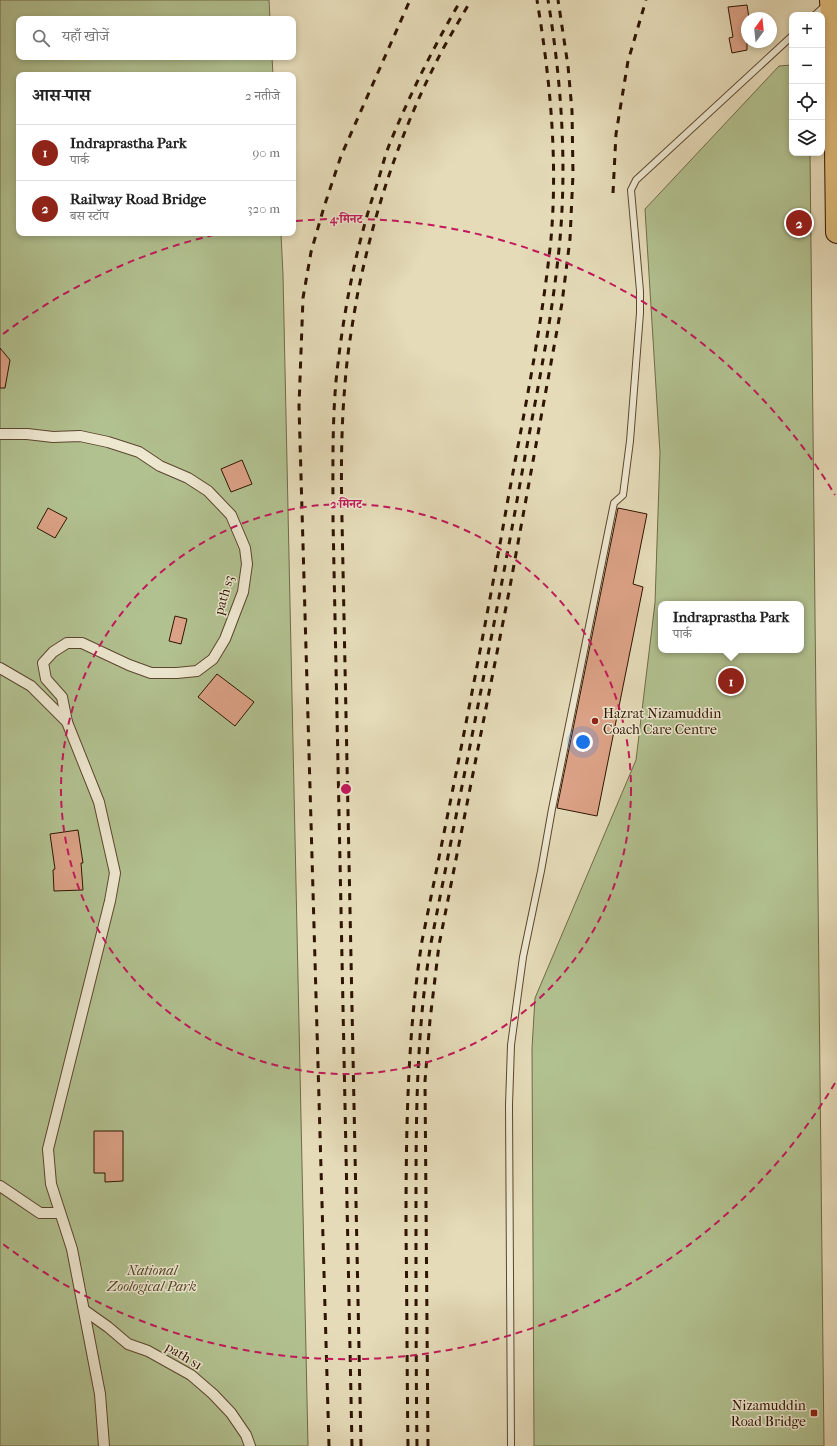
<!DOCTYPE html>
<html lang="hi">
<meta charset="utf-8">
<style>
body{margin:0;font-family:"IM FELL French Canon","Noto Serif Devanagari",serif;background:#f6f6f6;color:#222}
.controls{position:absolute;right:12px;top:12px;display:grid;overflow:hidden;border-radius:8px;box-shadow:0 2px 6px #0003}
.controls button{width:36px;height:36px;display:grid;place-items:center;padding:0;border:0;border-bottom:1px solid #e0e0e0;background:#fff;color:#222;font:20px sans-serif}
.compass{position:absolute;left:741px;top:12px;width:36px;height:36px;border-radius:50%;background:#fff;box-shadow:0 2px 6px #0003;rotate:15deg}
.you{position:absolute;left:583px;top:742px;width:14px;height:14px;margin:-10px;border:3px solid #fff;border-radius:50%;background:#1a73e8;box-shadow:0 0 0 6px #1a73e833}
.badge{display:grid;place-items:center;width:26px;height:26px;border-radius:50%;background:#8f2418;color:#fff;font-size:13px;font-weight:700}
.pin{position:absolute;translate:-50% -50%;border:2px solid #fff;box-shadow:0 1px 4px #0006}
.popup{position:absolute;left:658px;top:601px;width:146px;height:52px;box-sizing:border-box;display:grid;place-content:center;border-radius:8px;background:#fff;filter:drop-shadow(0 1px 3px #0005);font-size:13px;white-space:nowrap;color:#767676}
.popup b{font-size:15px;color:#222}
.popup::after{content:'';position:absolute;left:50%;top:100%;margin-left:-8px;border:8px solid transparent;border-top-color:#fff}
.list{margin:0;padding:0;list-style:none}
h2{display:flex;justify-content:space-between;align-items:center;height:52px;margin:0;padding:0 16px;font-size:17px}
h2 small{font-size:13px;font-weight:400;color:#767676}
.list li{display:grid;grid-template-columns:26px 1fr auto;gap:12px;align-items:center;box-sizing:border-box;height:56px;padding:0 16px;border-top:1px solid #e0e0e0}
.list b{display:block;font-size:15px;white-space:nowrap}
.list p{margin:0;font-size:13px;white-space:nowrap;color:#767676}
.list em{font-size:13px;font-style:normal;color:#767676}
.icon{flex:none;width:22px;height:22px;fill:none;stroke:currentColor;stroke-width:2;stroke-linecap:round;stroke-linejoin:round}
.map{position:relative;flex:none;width:837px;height:1446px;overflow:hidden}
.search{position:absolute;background:#fff;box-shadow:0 2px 6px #0003;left:16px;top:16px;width:280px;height:44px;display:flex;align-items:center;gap:10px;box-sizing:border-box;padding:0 14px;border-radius:8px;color:#767676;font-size:15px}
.panel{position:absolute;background:#fff;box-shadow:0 2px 6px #0003;left:16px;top:72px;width:280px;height:164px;border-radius:8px}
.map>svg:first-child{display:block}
</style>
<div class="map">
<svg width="837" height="1446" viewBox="0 0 837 1446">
<rect width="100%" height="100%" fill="#e5dbb8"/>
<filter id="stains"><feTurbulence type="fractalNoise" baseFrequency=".005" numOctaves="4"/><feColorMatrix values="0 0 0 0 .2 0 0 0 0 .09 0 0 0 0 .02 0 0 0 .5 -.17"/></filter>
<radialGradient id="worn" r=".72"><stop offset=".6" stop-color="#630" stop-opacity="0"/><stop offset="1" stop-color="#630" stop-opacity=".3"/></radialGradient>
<g fill="#b2c190" stroke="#706a48" fill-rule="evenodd">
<polygon points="0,0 269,0 270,19 19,19 19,57 272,57 273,75 19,75 19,233 281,233 283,275 308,1446 0,1446"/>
<path d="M792 65V153H810L824 1446H534L532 1048 535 998 636 760 655 603 660 453 645 209 779 66ZM661 604H801V650H661Z"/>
</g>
<g fill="#dca287" stroke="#2f1400">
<polygon points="747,5 749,18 747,18 747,50 732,53 729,38 733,37 728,7"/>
<polygon points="0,348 10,360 5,388 0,388"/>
<polygon points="242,460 252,484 231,492 221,469"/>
<polygon points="48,508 67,518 55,538 37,528"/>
<polygon points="618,508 647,514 633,584 643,587 597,816 557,808"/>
<polygon points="175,616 187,619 181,644 169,641"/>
<polygon points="217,674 254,702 235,726 198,697"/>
<polygon points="78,830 83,863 81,863 83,890 54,891 53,870 55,869 50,834"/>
<polygon points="94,1131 123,1131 123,1181 105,1182 105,1173 94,1173"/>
</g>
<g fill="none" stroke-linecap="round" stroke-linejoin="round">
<defs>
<g id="service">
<polyline points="815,15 827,4"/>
<polyline points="511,1446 509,1105 511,1045 523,957 541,871 552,809 614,503 623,495 630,441 640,313 640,291 631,190 636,180 792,36"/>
</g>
<g id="pedestrian">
<polyline points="0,434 27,434 53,437 80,436 108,442 139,452 160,466 188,478 208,491 231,515 245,548 247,564 243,592 225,639 213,659 197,671 177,673 151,673 129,665 82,643 67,643 53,652 43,663 46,679 62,697 67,722"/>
<polyline points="0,668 31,686 67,722 99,802 115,873 110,901 48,1149 51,1184 72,1249 100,1394 104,1446"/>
<polyline points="0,1186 40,1213 60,1213"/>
<polyline points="84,1310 108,1327 128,1344 148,1351 191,1375 213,1394 231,1413 246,1435 250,1446"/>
</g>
<polyline id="trunk" points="831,0 835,64 837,232"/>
</defs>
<use href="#service" stroke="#5c462e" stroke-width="8"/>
<use href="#pedestrian" stroke="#5c462e" stroke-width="12"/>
<use href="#trunk" stroke="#2f1400" stroke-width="24"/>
<use href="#service" stroke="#eee8d1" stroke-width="6"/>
<use href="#pedestrian" stroke="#eee8d1" stroke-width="10"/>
<use href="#trunk" stroke="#e2be7c" stroke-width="22"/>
<g stroke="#2f1400" stroke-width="3" stroke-dasharray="7 7" stroke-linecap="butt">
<polyline points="613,193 616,134 628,61 646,0"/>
<polyline points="329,1446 299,406 303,298 311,252 324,207 341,156 410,0"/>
<path d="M352 1446 333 520C333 474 332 427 336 381 343 313 356 245 378 181 382 168 385 155 390 143 410 94 434 46 461 0"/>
<path d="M361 1446 342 520C341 474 341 429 345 384 347 355 352 326 357 297 374 210 402 126 444 47 453 31 462 16 471 0"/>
<path d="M408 1446C407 1374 407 1303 406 1231 406 1134 407 1037 422 941 452 794 482 647 508 499 524 413 542 326 551 239 558 159 550 78 537 0"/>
<path d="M417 1446C416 1367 416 1288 416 1209 416 1120 416 1031 431 943 460 794 491 645 518 495 533 410 552 325 560 239 567 159 561 79 548 0"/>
<polyline points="428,1446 425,1081 430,1020 439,945 509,592 562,303 570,239 573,174 572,111 568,66 558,0"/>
</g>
</g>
<g fill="none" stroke="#c2185b" stroke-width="2" stroke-dasharray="7 5">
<circle cx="346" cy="789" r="285"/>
<path d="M835 1083A570 570 0 0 1 3 1244M3 334A570 570 0 0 1 218 234M296 221A570 570 0 0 1 835 495"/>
</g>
<g fill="#8f2418" stroke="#eee8d1" stroke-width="1.5">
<circle cx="595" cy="721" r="4"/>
<rect x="810" y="1409" width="8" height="8" rx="2"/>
</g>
<g text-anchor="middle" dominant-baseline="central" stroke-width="3" stroke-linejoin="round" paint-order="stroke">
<g font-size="14" fill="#2f1400" stroke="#eee8d1">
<text transform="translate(224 595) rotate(-74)">path s3</text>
<text transform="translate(184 1356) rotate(32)">path s1</text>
</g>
<g font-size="14" fill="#2f1400" stroke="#eee8d1" text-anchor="start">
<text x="603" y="713">Hazrat Nizamuddin<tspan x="603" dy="16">Coach Care Centre</tspan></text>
<text x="806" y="1405" text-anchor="end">Nizamuddin<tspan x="806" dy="16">Road Bridge</tspan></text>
</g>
<g font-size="14" font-style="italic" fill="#56482b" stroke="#eee8d1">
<text x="152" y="1270">National<tspan x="152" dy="16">Zoological Park</tspan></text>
</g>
</g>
<circle cx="346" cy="789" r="6" fill="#c2185b" stroke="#eee8d1" stroke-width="2"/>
<g font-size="12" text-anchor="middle" font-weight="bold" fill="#c2185b" stroke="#eee8d1" stroke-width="3" stroke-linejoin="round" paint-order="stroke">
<text x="346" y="223">4 मिनट</text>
<text x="346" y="508">2 मिनट</text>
</g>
<rect width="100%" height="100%" filter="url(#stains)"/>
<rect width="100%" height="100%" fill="url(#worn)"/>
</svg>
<div class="controls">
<button>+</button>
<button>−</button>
<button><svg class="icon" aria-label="locate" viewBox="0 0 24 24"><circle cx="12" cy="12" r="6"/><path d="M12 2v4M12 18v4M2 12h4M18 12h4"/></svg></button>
<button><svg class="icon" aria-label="layers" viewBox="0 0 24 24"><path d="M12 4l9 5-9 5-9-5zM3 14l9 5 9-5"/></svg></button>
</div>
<svg class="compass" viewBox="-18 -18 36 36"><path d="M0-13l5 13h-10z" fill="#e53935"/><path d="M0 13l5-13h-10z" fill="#767676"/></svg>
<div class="you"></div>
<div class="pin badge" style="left:731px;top:681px">1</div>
<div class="popup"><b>Indraprastha Park</b>पार्क</div>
<div class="pin badge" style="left:799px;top:223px">2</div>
<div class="search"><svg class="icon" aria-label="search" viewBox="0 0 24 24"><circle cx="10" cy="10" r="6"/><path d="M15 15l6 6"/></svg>यहाँ खोजें</div>
<section class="panel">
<h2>आस-पास<small>2 नतीजे</small></h2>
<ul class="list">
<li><span class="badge">1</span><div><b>Indraprastha Park</b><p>पार्क</p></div><em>90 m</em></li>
<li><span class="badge">2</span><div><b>Railway Road Bridge</b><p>बस स्टॉप</p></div><em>320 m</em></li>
</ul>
</section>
</div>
